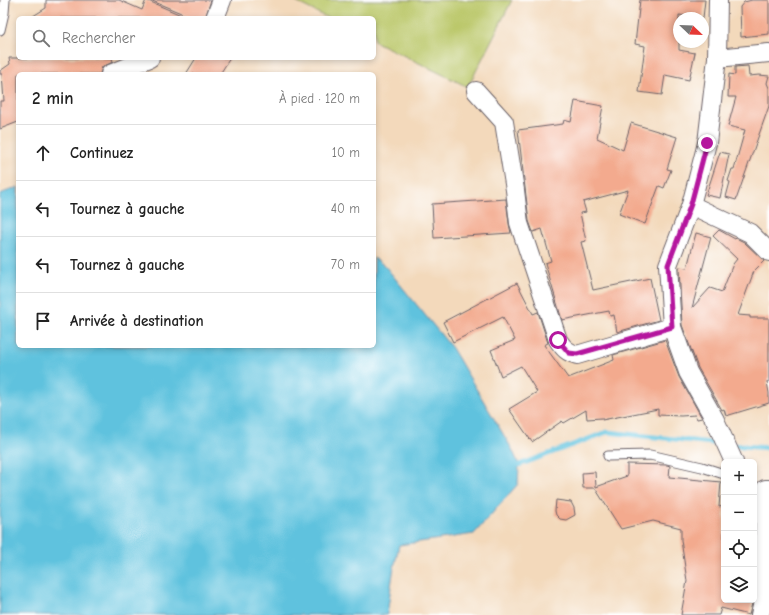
<!DOCTYPE html>
<html lang="fr">
<meta charset="utf-8">
<style>
body{margin:0;font-family:"Comic Neue",sans-serif;background:#f2f2f2;color:#222}
.controls{position:absolute;right:12px;bottom:12px;display:grid;overflow:hidden;border-radius:6px;box-shadow:0 2px 6px #0003}
.controls button{width:36px;height:36px;display:grid;place-items:center;padding:0;border:0;border-bottom:1px solid #e0e0e0;background:#fff;color:#222;font:20px sans-serif}
.compass{position:absolute;left:673px;top:12px;width:36px;height:36px;border-radius:50%;background:#fff;box-shadow:0 2px 6px #0003;rotate:113deg}
.stop{position:absolute;width:12px;height:12px;margin:-9px;border:3px solid #b5179e;border-radius:50%;background:#fff}
.stop.end{background:#b5179e;border-color:#fff;box-shadow:0 1px 4px #0008}
.list{margin:0;padding:0;list-style:none}
h2{display:flex;justify-content:space-between;align-items:center;height:52px;margin:0;padding:0 16px;font-size:17px}
h2 small{font-size:13px;font-weight:400;color:#767676}
.list li{display:grid;grid-template-columns:26px 1fr auto;gap:12px;align-items:center;box-sizing:border-box;height:56px;padding:0 16px;border-top:1px solid #e0e0e0}
.list b{display:block;font-size:15px;white-space:nowrap}
.list em{font-size:13px;font-style:normal;color:#767676}
.icon{flex:none;width:22px;height:22px;fill:none;stroke:currentColor;stroke-width:2;stroke-linecap:round;stroke-linejoin:round}
.map{position:relative;flex:none;width:769px;height:615px;overflow:hidden}
.search{position:absolute;background:#fff;box-shadow:0 2px 6px #0003;left:16px;top:16px;width:360px;height:44px;display:flex;align-items:center;gap:10px;box-sizing:border-box;padding:0 14px;border-radius:6px;color:#767676;font-size:15px}
.panel{position:absolute;background:#fff;box-shadow:0 2px 6px #0003;left:16px;top:72px;width:360px;height:276px;border-radius:6px}
.map>svg:first-child{display:block}
</style>
<div class="map">
<svg width="769" height="615" viewBox="0 0 769 615">
<rect width="100%" height="100%" fill="#fff"/>
<filter id="ink" filterUnits="userSpaceOnUse"><feTurbulence type="fractalNoise" baseFrequency=".025" numOctaves="2"/><feDisplacementMap in="SourceGraphic" scale="8" xChannelSelector="R" yChannelSelector="G"/><feConvolveMatrix kernelMatrix="1 2 1 2 8 2 1 2 1" color-interpolation-filters="sRGB"/></filter>
<filter id="wash" filterUnits="userSpaceOnUse"><feTurbulence type="fractalNoise" baseFrequency=".012" numOctaves="4" result="noise"/><feDisplacementMap in="SourceGraphic" scale="16" xChannelSelector="R" yChannelSelector="G"/><feGaussianBlur stdDeviation="0.9" result="paint"/><feColorMatrix in="noise" values="0 0 0 0 0 0 0 0 0 0 0 0 0 0 0 0 0 1.4 0 .05"/><feComposite in="paint" operator="in"/></filter>
<g filter="url(#wash)">
<rect width="100%" height="100%" fill="#f3d9bb"/>
<polygon fill="#bbc86a" stroke="#6e7552" points="292,0 512,0 468,87 374,41 374,18 328,18"/>
<polygon fill="#5fc2de" stroke="#40728c" points="18,187 18,346 374,346 374,258 385,266 452,348 512,449 519,465 518,484 474,534 399,545 393,573 387,615 0,615 0,194"/>
<g fill="none" stroke-linecap="round" stroke-linejoin="round">
<g stroke="#5fc2de" stroke-width="5">
<polyline points="730,445 769,448"/>
<polyline points="519,465 607,432 722,444"/>
</g>
</g>
<g id="blocks">
<g fill="#f3aa8e">
<polygon points="46,0 119,0 142,10 146,0 188,18 30,18 46,8"/>
<polygon points="150,0 211,0 205,18 193,18"/>
<polygon points="640,0 705,0 703,18 679,15 679,50 695,53 689,80 665,75 662,95 639,92 645,46 635,44"/>
<polygon points="752,0 769,0 769,34 741,37 740,7 744,2"/>
<polygon points="9,58 112,58 113,62 102,67 100,74 18,74 18,122 0,129 0,101 4,101 2,74 0,74 0,71 10,64"/>
<polygon points="196,58 230,58 220,74 186,74"/>
<polygon points="748,66 749,76 759,75 769,76 767,83 769,88 769,106 736,200 726,197 730,182 728,181 732,169 734,169 745,130 728,126 736,97 728,97 729,74 735,75 735,67"/>
<polygon points="575,101 603,106 597,138 623,150 631,123 677,137 667,169 671,170 664,188 659,186 645,224 619,214 628,190 583,202 586,212 580,213 586,241 581,242 593,290 650,278 659,320 617,332 614,315 610,316 609,311 562,320 545,263 551,261 542,229 533,232 529,221 518,130 563,124 564,120 571,122"/>
<polygon points="720,152 729,154 720,198 706,195"/>
<polygon points="506,199 509,224 511,233 434,238 432,204"/>
<polygon points="719,230 735,239 736,238 744,242 764,261 754,271 738,315 750,316 750,318 769,318 769,381 767,382 769,393 769,403 726,416 724,409 722,410 698,368 682,325 679,267 687,268 696,233 711,237 692,308 710,288 722,292 733,264 737,259 713,236"/>
<polygon points="517,283 533,314 538,312 548,343 544,345 568,378 614,360 613,355 665,340 679,377 702,418 697,419 695,415 681,416 658,415 658,409 602,420 602,418 587,419 586,410 564,423 562,421 532,442 509,409 537,392 521,366 501,376 491,350 515,340 503,317 453,342 443,322"/>
<polygon points="627,464 667,465 670,466 669,477 721,482 719,507 724,506 724,600 753,600 749,615 721,608 719,615 681,615 687,581 681,540 681,528 653,521 621,529 595,488 583,488 582,473 595,472 596,487 627,476"/>
<polygon points="556,500 571,502 574,508 575,515 566,520 560,519 556,515 555,511"/>
</g>
</g>
</g>
<g filter="url(#ink)">
<use href="#blocks" fill-opacity="0" stroke="#6b6268" stroke-width="1"/>
<g fill="none" stroke-linecap="round" stroke-linejoin="round">
<defs>
<g id="lane">
<polyline points="0,30 4,13 5,0"/>
<polyline points="608,456 650,455 702,467 724,474"/>
</g>
<g id="street">
<polyline points="718,0 717,58 707,143 691,205 668,265 672,327 688,372 715,420 734,462"/>
<polyline points="215,18 222,0"/>
<polyline points="717,58 769,53"/>
<polyline points="110,74 150,58"/>
<path d="M476 91 504 122 515 190 519 223 558 340C564 349 567 352 577 355L672 327"/>
<polyline points="691,205 750,233 769,252"/>
<polyline points="760,615 763,602 765,489 769,489"/>
</g>
</defs>
<use href="#lane" stroke="#6b6268" stroke-width="11"/>
<use href="#street" stroke="#6b6268" stroke-width="20"/>
<use href="#lane" stroke="#fff" stroke-width="9"/>
<use href="#street" stroke="#fff" stroke-width="18"/>
</g>
</g>
<g fill="none" stroke-linecap="round" stroke-linejoin="round" filter="url(#ink)">
<polyline stroke="#b5179e" stroke-width="5" points="558,340 569,353 577,354 672,327 668,265 691,204 707,143"/>
</g>
</svg>
<div class="controls">
<button>+</button>
<button>−</button>
<button><svg class="icon" aria-label="locate" viewBox="0 0 24 24"><circle cx="12" cy="12" r="6"/><path d="M12 2v4M12 18v4M2 12h4M18 12h4"/></svg></button>
<button><svg class="icon" aria-label="layers" viewBox="0 0 24 24"><path d="M12 4l9 5-9 5-9-5zM3 14l9 5 9-5"/></svg></button>
</div>
<svg class="compass" viewBox="-18 -18 36 36"><path d="M0-13l5 13h-10z" fill="#e53935"/><path d="M0 13l5-13h-10z" fill="#767676"/></svg>
<div class="stop" style="left:558px;top:340px"></div>
<div class="stop end" style="left:707px;top:143px"></div>
<div class="search"><svg class="icon" aria-label="search" viewBox="0 0 24 24"><circle cx="10" cy="10" r="6"/><path d="M15 15l6 6"/></svg>Rechercher</div>
<section class="panel">
<h2>2 min<small>À pied · 120 m</small></h2>
<ul class="list">
<li><svg class="icon" aria-label="ahead" viewBox="0 0 24 24"><path d="M12 20V5M6 11l6-6 6 6"/></svg><div><b>Continuez</b></div><em>10 m</em></li>
<li><svg class="icon" aria-label="left" viewBox="0 0 24 24"><path d="M17 20v-9H6M10 6l-5 5 5 5"/></svg><div><b>Tournez à gauche</b></div><em>40 m</em></li>
<li><svg class="icon" aria-label="left" viewBox="0 0 24 24"><path d="M17 20v-9H6M10 6l-5 5 5 5"/></svg><div><b>Tournez à gauche</b></div><em>70 m</em></li>
<li><svg class="icon" aria-label="arrive" viewBox="0 0 24 24"><path d="M6 21V4h12l-3 4 3 4H6"/></svg><div><b>Arrivée à destination</b></div></li>
</ul>
</section>
</div>
